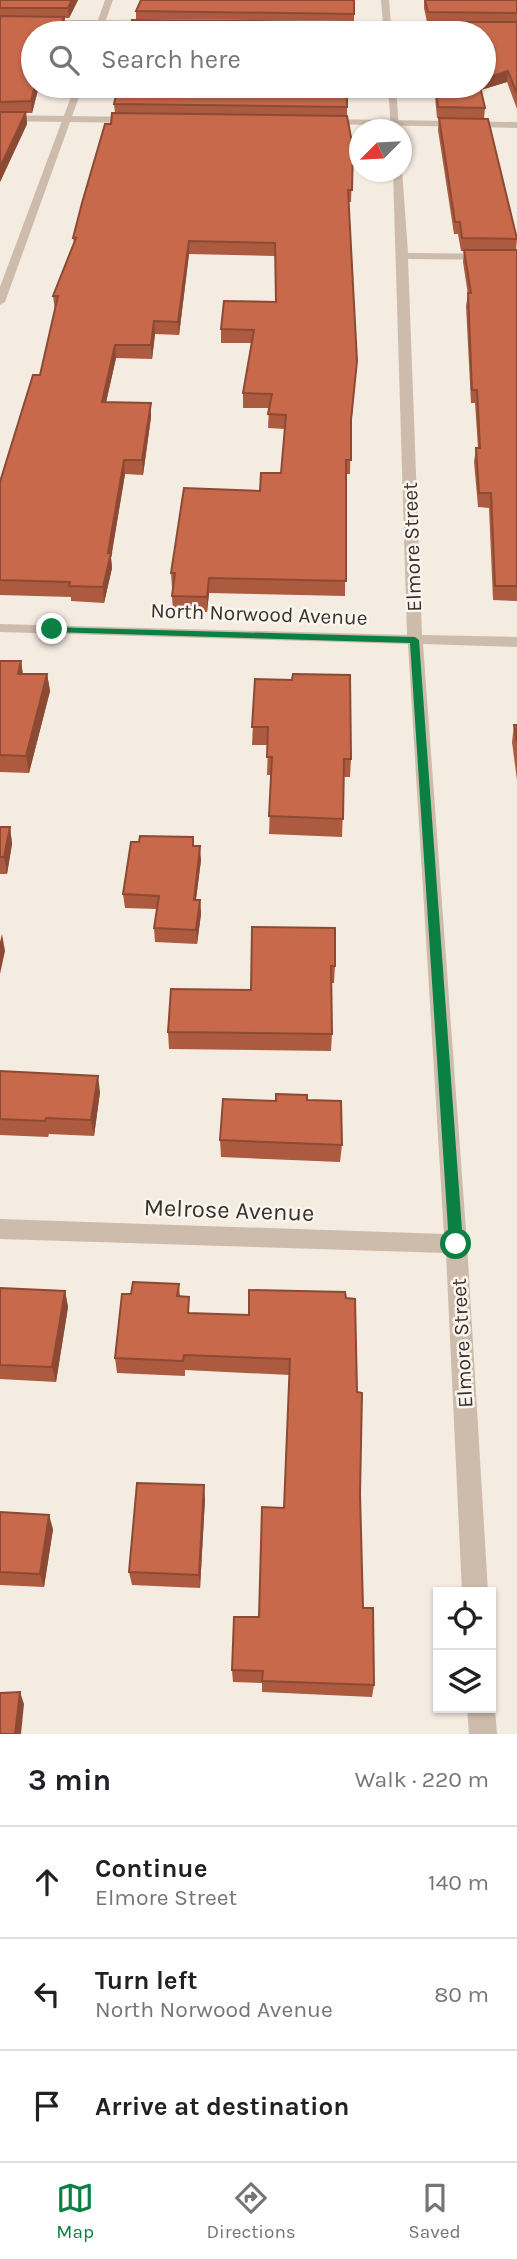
<!DOCTYPE html>
<meta charset="utf-8">
<style>
body{margin:0;font-family:Karla,sans-serif;background:#f6f6f6;color:#202124}
.controls{position:absolute;right:21px;bottom:21px;display:grid;overflow:hidden;border-radius:0px;box-shadow:0 2px 5px #0004}
.controls button{width:63px;height:63px;display:grid;place-items:center;padding:0;border:0;border-bottom:2px solid #e0e0e0;background:#fff;color:#202124;font:35px sans-serif}
.compass{position:absolute;left:349px;top:119px;width:63px;height:63px;border-radius:50%;background:#fff;box-shadow:0 2px 5px #0004;rotate:246deg}
.stop{position:absolute;width:21px;height:21px;margin:-16px;border:5px solid #0b8043;border-radius:50%;background:#fff}
.stop.end{background:#0b8043;border-color:#fff;box-shadow:0 2px 7px #0008}
.list{margin:0;padding:0;list-style:none}
h2{display:flex;justify-content:space-between;align-items:center;height:91px;margin:0;padding:0 28px;font-size:30px}
h2 small{font-size:23px;font-weight:400;color:#757577}
.list li{display:grid;grid-template-columns:46px 1fr auto;gap:21px;align-items:center;box-sizing:border-box;height:112px;padding:0 28px;border-top:2px solid #e0e0e0}
.list b{display:block;font-size:26px;white-space:nowrap}
.list p{margin:0;font-size:23px;white-space:nowrap;color:#757577}
.list em{font-size:23px;font-style:normal;color:#757577}
.icon{flex:none;width:38px;height:38px;fill:none;stroke:currentColor;stroke-width:2;stroke-linecap:round;stroke-linejoin:round}
.map{position:relative;flex:none;width:517px;height:1734px;overflow:hidden}
.search{position:absolute;background:#fff;box-shadow:0 2px 5px #0004;left:21px;right:21px;top:21px;height:77px;display:flex;align-items:center;gap:18px;box-sizing:border-box;padding:0 24px;border-radius:38px;color:#757577;font-size:26px}
.sheet{height:427px;background:#fff}
nav{display:flex;justify-content:space-around;align-items:center;box-sizing:border-box;height:98px;border-top:2px solid #e0e0e0;background:#fff;font-size:19px;color:#757577}
nav a{display:grid;justify-items:center;gap:4px}
nav .on{color:#0b8043}
.map>svg:first-child{display:block}
</style>
<div class="map">
<svg width="517" height="1734" viewBox="0 0 517 1734">
<rect width="100%" height="100%" fill="#f4ebe1"/>
<g fill="none" stroke-linecap="round" stroke-linejoin="round">
<g fill="#cdbbac" fill-rule="evenodd">
<polygon points="105,0 113,0 106,20 153,21 157,23 153,25 105,25 102,33 94,33 97,25 0,24 0,20 98,20"/>
<polygon points="381,0 389,0 391,24 451,25 455,27 451,29 391,28 392,33 384,33 384,28 328,25 332,23 383,24"/>
<polygon points="75,86 83,86 5,302 0,305 0,287"/>
<polygon points="388,86 396,86 399,130 391,130"/>
<polygon points="402,170 408,253 517,254 517,260 408,259 422,635 517,637 517,647 423,644 467,1244 488,1592 462,1592 446,1253 0,1239 0,1219 444,1234 408,644 0,632 0,624 407,635 393,172"/>
<polygon points="491,1699 495,1708 497,1734 469,1734 467,1708 491,1708"/>
</g>
<g fill="#cdbbac" fill-rule="evenodd">
<polygon points="0,115 136,117 140,120 136,123 0,121"/>
<polygon points="325,119 517,122 517,128 322,124 322,120"/>
</g>
</g>
<g fill="#ac5a40">
<polygon points="0,0 78,0 69,18 65,18 65,27 33,86 39,86 32,113 26,113 27,124 0,182"/>
<polygon points="424,0 517,0 517,109 507,82 481,90 485,108 484,119 517,239 516,250 517,250 517,601 493,600 489,508 478,507 474,462 476,448 478,448 475,403 471,403 466,306 468,295 463,262 464,251 461,251 458,234 454,234 438,130 439,118 437,118 434,86 484,86 484,33 429,33 430,22 427,22 424,8"/>
<polygon points="136,11 354,14 354,21 136,19"/>
<polygon points="114,104 347,107 347,116 353,148 351,202 349,202 357,361 351,427 350,474 346,474 345,596 209,593 207,612 173,611 172,596 173,588 172,588 171,573 260,491 281,473 285,429 268,428 269,408 243,408 243,393 252,343 221,343 221,329 276,302 275,256 189,254 179,335 155,334 152,359 116,358 106,402 151,403 151,417 143,475 125,474 111,558 112,568 104,603 71,601 71,597 0,595 0,482 40,375 55,310 53,296 74,243 73,238 115,113"/>
<polygon points="0,661 21,661 23,674 47,674 50,691 29,773 0,772"/>
<polygon points="255,679 351,759 350,777 344,777 342,837 269,834 271,775 267,775 268,745 252,745"/>
<polygon points="514,725 517,725 517,780 512,742"/>
<polygon points="0,827 10,827 12,844 7,874 0,874"/>
<polygon points="193,837 194,846 201,860 196,900 200,900 201,914 197,944 155,942 154,928 157,909 125,908 123,894 139,842"/>
<polygon points="252,927 335,966 334,983 331,983 332,1034 331,1051 169,1049 168,1032 251,990"/>
<polygon points="0,1071 100,1092 94,1136 49,1134 48,1137 0,1135"/>
<polygon points="307,1100 342,1145 340,1162 221,1157 220,1140 276,1101"/>
<polygon points="179,1284 180,1297 190,1313 249,1315 357,1392 363,1608 374,1685 372,1697 262,1692 262,1683 233,1682 232,1670 259,1617 284,1508 290,1375 185,1370 185,1376 117,1373 115,1358 131,1294"/>
<polygon points="0,1288 65,1291 68,1307 56,1382 0,1379"/>
<polygon points="205,1499 200,1588 132,1585 129,1572"/>
<polygon points="0,1512 53,1529 44,1587 0,1585"/>
</g>
<g fill="#8c4a34">
<polygon points="72,0 78,0 69,18 68,8"/>
<polygon points="64,17 65,27 63,33 57,33"/>
<polygon points="508,71 507,82 477,91 478,86 484,86 484,79"/>
<polygon points="35,86 39,86 32,113 31,101"/>
<polygon points="26,112 27,124 0,182 0,167"/>
<polygon points="189,241 189,254 179,335 178,322"/>
<polygon points="154,321 155,334 152,359 151,345"/>
<polygon points="115,345 116,358 103,416 102,402"/>
<polygon points="151,403 151,417 143,475 142,460"/>
<polygon points="124,460 125,474 111,558 112,568 104,603 103,587"/>
<polygon points="209,578 209,593 207,612 207,597"/>
<polygon points="21,661 23,678 18,674"/>
<polygon points="47,674 50,691 29,773 26,756"/>
<polygon points="10,827 12,844 7,874 4,857"/>
<polygon points="200,846 201,860 194,914 194,900"/>
<polygon points="200,900 201,914 197,944 196,930"/>
<polygon points="2,934 5,951 0,974 0,942"/>
<polygon points="98,1076 100,1092 94,1136 91,1120"/>
<polygon points="65,1291 68,1307 56,1382 52,1367"/>
<polygon points="204,1485 205,1499 200,1588 199,1575"/>
<polygon points="49,1515 53,1529 44,1587 40,1574"/>
<polygon points="20,1692 24,1704 21,1734 15,1734"/>
</g>
<g fill="#c8694b" stroke="#8c4a34" stroke-width="2">
<polygon points="0,0 72,0 68,8 0,8"/>
<polygon points="141,0 354,0 354,14 136,11"/>
<polygon points="425,0 517,0 517,13 428,12"/>
<polygon points="0,16 64,17 57,33 33,33 33,86 35,86 31,101 0,102"/>
<polygon points="132,20 354,22 353,33 128,33"/>
<polygon points="430,22 517,22 517,94 508,71 484,79 484,33 432,33"/>
<polygon points="118,86 347,86 347,107 114,104"/>
<polygon points="436,86 480,86 485,108 438,107"/>
<polygon points="0,112 26,112 0,167"/>
<polygon points="112,113 347,116 353,148 352,190 348,190 357,361 351,420 351,460 346,460 346,581 209,578 207,597 172,596 175,573 171,573 184,488 260,491 261,473 281,473 286,415 268,414 272,394 243,393 254,330 221,329 224,301 276,302 275,243 189,241 178,322 154,321 151,345 115,345 102,402 151,403 142,460 124,460 108,553 111,553 103,587 69,586 70,582 0,580 0,482 33,375 40,375 58,296 53,296 76,238 73,238 82,203 105,124 111,124"/>
<polygon points="439,118 488,119 517,239 462,238 460,222 455,222"/>
<polygon points="464,250 517,250 517,586 495,586 491,493 479,493 476,448 480,448 477,390 472,390 468,293 471,293"/>
<polygon points="0,661 21,661 18,674 47,674 26,756 0,755"/>
<polygon points="293,674 350,675 351,759 344,759 343,819 269,816 272,757 267,757 268,727 252,727 255,679 292,680"/>
<polygon points="514,725 517,725 517,742"/>
<polygon points="0,827 10,827 4,857 0,857"/>
<polygon points="140,836 193,837 193,846 200,846 194,900 200,900 196,930 154,928 159,896 123,894 131,842 139,842"/>
<polygon points="252,927 335,928 335,966 331,966 332,1034 168,1032 171,989 251,990"/>
<polygon points="0,1071 98,1076 91,1120 46,1118 45,1121 0,1119"/>
<polygon points="276,1094 307,1095 307,1100 341,1101 342,1145 220,1140 223,1099 276,1101"/>
<polygon points="133,1282 179,1284 177,1296 189,1297 188,1313 249,1315 249,1290 345,1292 346,1298 355,1299 357,1392 362,1393 360,1494 363,1608 373,1608 374,1685 262,1681 263,1671 232,1670 234,1617 259,1617 262,1507 284,1508 290,1359 184,1355 183,1361 115,1358 122,1294 131,1294"/>
<polygon points="0,1288 65,1291 52,1367 0,1365"/>
<polygon points="137,1483 204,1485 199,1575 129,1572"/>
<polygon points="0,1512 49,1515 40,1574 0,1572"/>
<polygon points="20,1692 15,1734 0,1734 0,1693"/>
</g>
<polygon fill="#0b8043" points="48,627 415,637 419,640 463,1244 461,1248 451,1248 449,1244 410,643 52,632 47,629"/>
<g text-anchor="middle" dominant-baseline="central" stroke-width="5" stroke-linejoin="round" paint-order="stroke">
<g font-size="21" fill="#3b302b" stroke="#fbf5ee">
<text transform="translate(412 547) rotate(-92)">Elmore Street</text>
<text transform="translate(259 614) rotate(2)">North Norwood Avenue</text>
<text transform="translate(462 1343) rotate(-93)">Elmore Street</text>
</g>
<g font-size="24" fill="#3b302b" stroke="#fbf5ee">
<text transform="translate(229 1210) rotate(2)">Melrose Avenue</text>
</g>
</g>
</svg>
<div class="controls">
<button><svg class="icon" aria-label="locate" viewBox="0 0 24 24"><circle cx="12" cy="12" r="6"/><path d="M12 2v4M12 18v4M2 12h4M18 12h4"/></svg></button>
<button><svg class="icon" aria-label="layers" viewBox="0 0 24 24"><path d="M12 4l9 5-9 5-9-5zM3 14l9 5 9-5"/></svg></button>
</div>
<svg class="compass" viewBox="-18 -18 36 36"><path d="M0-13l5 13h-10z" fill="#e53935"/><path d="M0 13l5-13h-10z" fill="#757577"/></svg>
<div class="stop" style="left:456px;top:1244px"></div>
<div class="stop end" style="left:52px;top:629px"></div>
<div class="search"><svg class="icon" aria-label="search" viewBox="0 0 24 24"><circle cx="10" cy="10" r="6"/><path d="M15 15l6 6"/></svg>Search here</div>
</div>
<section class="sheet">
<h2>3 min<small>Walk · 220 m</small></h2>
<ul class="list">
<li><svg class="icon" aria-label="ahead" viewBox="0 0 24 24"><path d="M12 20V5M6 11l6-6 6 6"/></svg><div><b>Continue</b><p>Elmore Street</p></div><em>140 m</em></li>
<li><svg class="icon" aria-label="left" viewBox="0 0 24 24"><path d="M17 20v-9H6M10 6l-5 5 5 5"/></svg><div><b>Turn left</b><p>North Norwood Avenue</p></div><em>80 m</em></li>
<li><svg class="icon" aria-label="arrive" viewBox="0 0 24 24"><path d="M6 21V4h12l-3 4 3 4H6"/></svg><div><b>Arrive at destination</b></div></li>
</ul>
</section>
<nav>
<a class="on"><svg class="icon" aria-label="map" viewBox="0 0 24 24"><path d="M3 6l6-2 6 2 6-2v14l-6 2-6-2-6 2zM9 4v14M15 6v14"/></svg>Map</a>
<a><svg class="icon" aria-label="directions" viewBox="0 0 24 24"><path d="M12 3l9 9-9 9-9-9zM9 14v-3h6M13 9l2 2-2 2"/></svg>Directions</a>
<a><svg class="icon" aria-label="saved" viewBox="0 0 24 24"><path d="M7 4h10v16l-5-4-5 4z"/></svg>Saved</a>
</nav>
